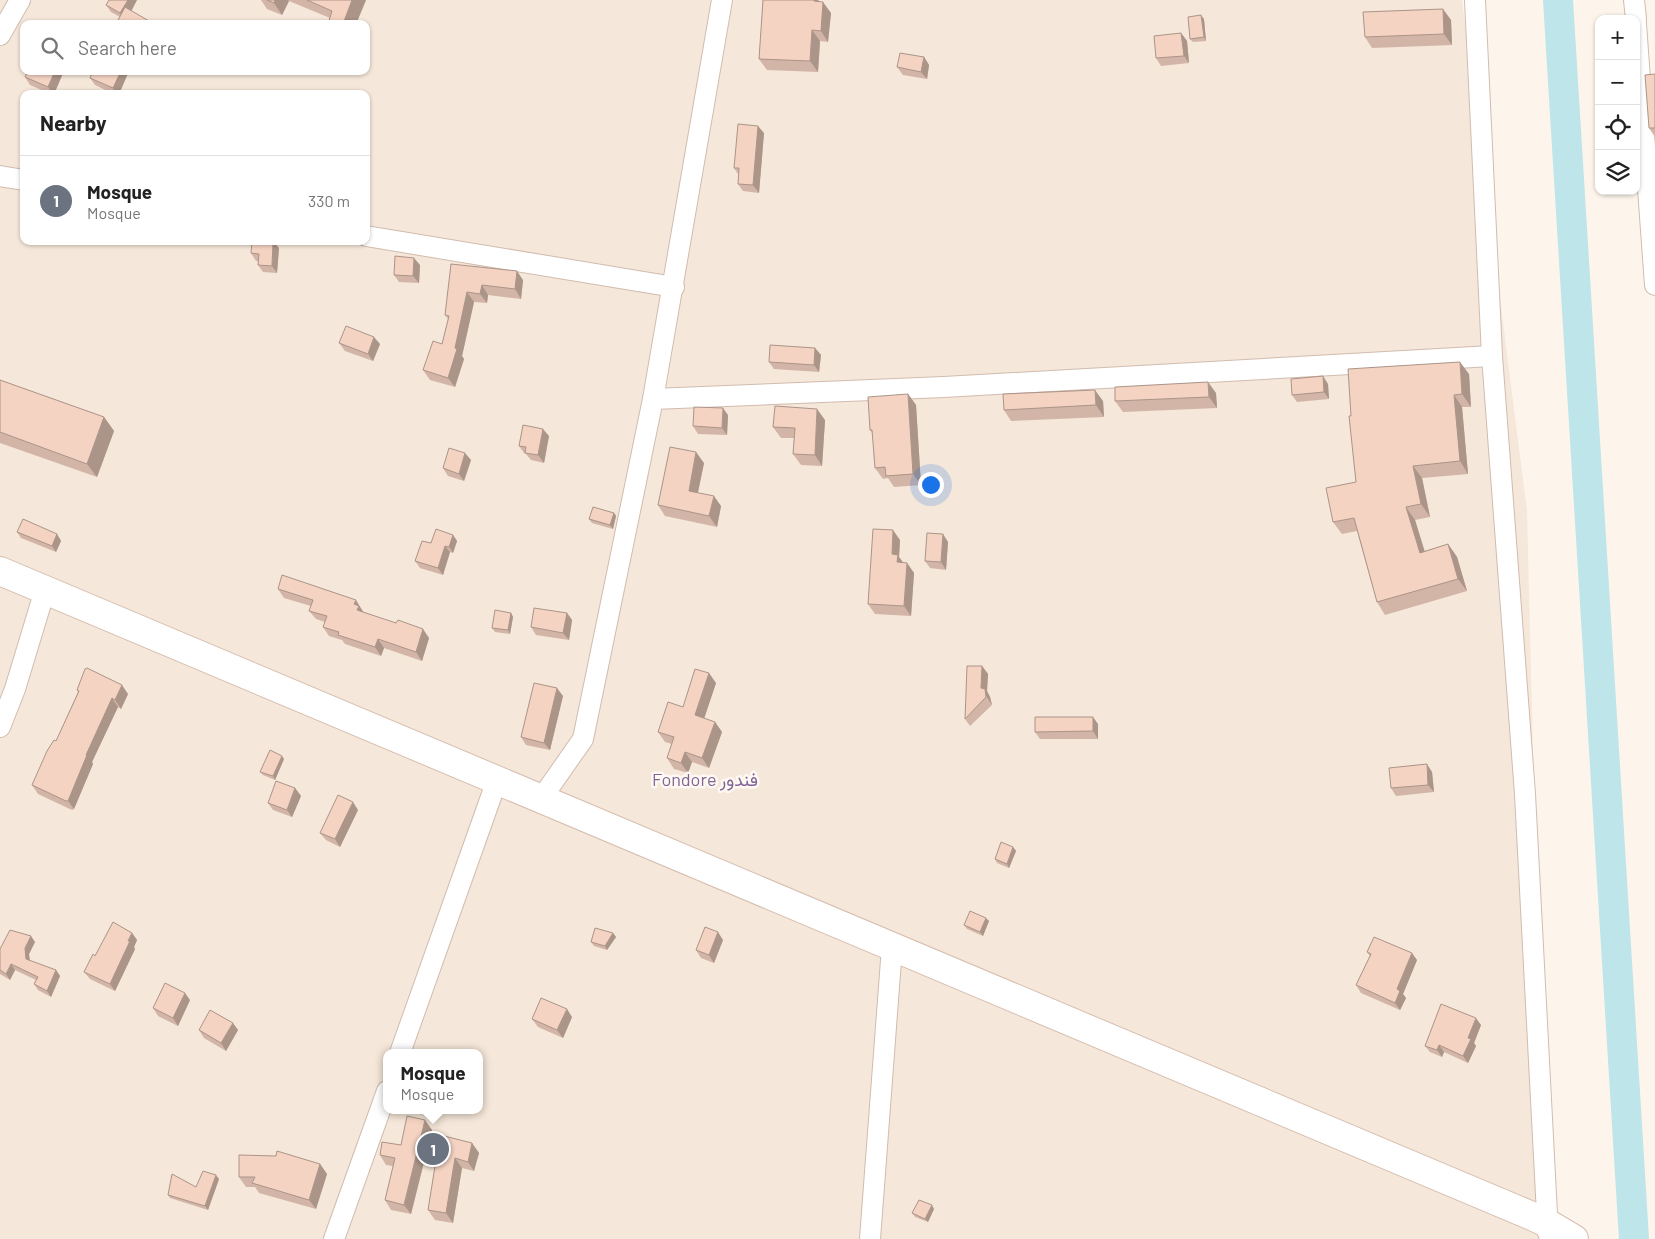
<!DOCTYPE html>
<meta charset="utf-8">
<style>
body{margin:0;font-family:Barlow,Vazirmatn,sans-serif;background:#f2f2f2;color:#222}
.controls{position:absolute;right:15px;top:15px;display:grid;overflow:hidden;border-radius:10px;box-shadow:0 1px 4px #0004}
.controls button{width:45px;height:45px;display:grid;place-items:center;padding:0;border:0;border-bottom:1px solid #e0e0e0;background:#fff;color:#222;font:25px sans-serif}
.you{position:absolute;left:930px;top:484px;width:18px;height:18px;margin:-12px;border:4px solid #fff;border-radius:50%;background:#1a73e8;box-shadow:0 0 0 8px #1a73e833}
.badge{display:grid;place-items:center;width:32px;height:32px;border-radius:50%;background:#e9684e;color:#fff;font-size:16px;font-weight:700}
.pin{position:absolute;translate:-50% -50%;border:2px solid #fff;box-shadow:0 1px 5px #0006}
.popup{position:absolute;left:383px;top:1049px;width:100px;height:65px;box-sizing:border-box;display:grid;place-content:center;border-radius:10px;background:#fff;filter:drop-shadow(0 1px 4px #0005);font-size:16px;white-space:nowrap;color:#767676}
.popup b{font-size:19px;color:#222}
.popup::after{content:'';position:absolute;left:50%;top:100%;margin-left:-10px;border:10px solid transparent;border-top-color:#fff}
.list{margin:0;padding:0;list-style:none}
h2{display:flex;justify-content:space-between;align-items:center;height:65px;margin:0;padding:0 20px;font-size:21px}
h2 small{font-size:16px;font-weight:400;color:#767676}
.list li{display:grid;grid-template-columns:32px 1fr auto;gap:15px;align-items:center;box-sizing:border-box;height:90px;padding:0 20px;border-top:1px solid #e0e0e0}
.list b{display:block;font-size:19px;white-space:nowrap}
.list p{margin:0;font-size:16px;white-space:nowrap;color:#767676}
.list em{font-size:16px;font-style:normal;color:#767676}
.icon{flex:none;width:28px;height:28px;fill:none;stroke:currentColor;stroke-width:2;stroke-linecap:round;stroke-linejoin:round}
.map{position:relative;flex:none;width:1655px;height:1239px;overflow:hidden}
.search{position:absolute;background:#fff;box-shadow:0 1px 4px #0004;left:20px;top:20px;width:350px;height:55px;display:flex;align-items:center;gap:12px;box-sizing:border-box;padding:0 18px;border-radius:10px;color:#767676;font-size:19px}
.panel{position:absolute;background:#fff;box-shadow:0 1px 4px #0004;left:20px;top:90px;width:350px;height:155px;border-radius:10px}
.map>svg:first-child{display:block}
</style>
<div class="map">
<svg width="1655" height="1239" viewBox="0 0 1655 1239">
<rect width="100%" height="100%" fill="#fdf5eb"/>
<path fill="#f5e7d9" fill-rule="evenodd" d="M0 0H1462L1527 511 1545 1239H0ZM24 24H366V71H24ZM24 94H366V241H24ZM387 1053H479V1110H387Z"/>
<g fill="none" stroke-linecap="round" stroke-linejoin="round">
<polyline stroke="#bee5e9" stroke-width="30" points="1558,0 1634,1239"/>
<defs>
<g id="street">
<polyline points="1475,0 1492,356 1525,794 1548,1233"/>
<polyline points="1634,0 1636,19"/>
<polyline points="1636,24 1655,285"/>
<polyline points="0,35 20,0"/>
<polyline points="0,176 24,180"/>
<polyline points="366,236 674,287"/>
<polyline points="653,399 944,387 1492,356"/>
<polyline points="0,727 15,689 45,590"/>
<polyline points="541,799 583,739 653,399 722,0"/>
<polyline points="400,1053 497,780"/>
<polyline points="334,1239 387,1091"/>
<polyline points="870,1239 892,947"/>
</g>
<polyline id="secondary" points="0,571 1532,1216 1547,1223 1574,1239"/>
</defs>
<use href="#street" stroke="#d1bcaf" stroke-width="22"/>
<use href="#secondary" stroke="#d6beaf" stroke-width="30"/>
<use href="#street" stroke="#fff" stroke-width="20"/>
<use href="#secondary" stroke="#fff" stroke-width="28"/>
</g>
<g fill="#d2b5a7">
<polygon points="109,0 137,0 131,11 149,21 151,24 116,24 120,17 111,12 106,5"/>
<polygon points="261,0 366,0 356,24 328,24 330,18 289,1 282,15 267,9"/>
<polygon points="763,0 818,0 831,13 828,42 820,41 818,72 767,70 759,59"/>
<polygon points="1204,19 1206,41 1193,42 1190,39"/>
<polygon points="1451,20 1452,45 1372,48 1365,37"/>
<polygon points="1181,33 1187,41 1189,63 1161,66 1156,58"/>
<polygon points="924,57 929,65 927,79 903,75 897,67"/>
<polygon points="64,71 54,94 51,94 30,85 25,77"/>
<polygon points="93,71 129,71 119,94 114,94 95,85 90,78"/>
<polygon points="1655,74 1655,137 1649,128"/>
<polygon points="764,133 759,193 743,191 738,184 738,174 734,168"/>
<polygon points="279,248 277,273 263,272 258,265 258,261 256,261 251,253"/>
<polygon points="451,264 523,280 521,299 488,295 487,303 474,302 462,356 464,359 455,387 430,380 423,370 442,344 448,319 445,315"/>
<polygon points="420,265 419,283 399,282 394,275"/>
<polygon points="339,343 380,344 373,361 345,351"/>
<polygon points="815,348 821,355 819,372 774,369 769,362"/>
<polygon points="1469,374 1471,407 1462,407 1468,474 1422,478 1430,517 1415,520 1424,551 1448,544 1457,557 1467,591 1385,615 1377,602 1357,531 1342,534 1333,522 1356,482 1351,416"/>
<polygon points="0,380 104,417 114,431 97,477 0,443"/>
<polygon points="1328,384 1329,399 1297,402 1292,395"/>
<polygon points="1216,393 1217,408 1123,412 1115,401"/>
<polygon points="908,394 916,405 921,485 894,487 888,478 883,479 875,468 873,434 870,430"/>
<polygon points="1103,401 1104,417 1011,421 1004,410"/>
<polygon points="728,415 727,435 698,434 693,426"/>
<polygon points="825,420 822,466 801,465 793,454 794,438 781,438 773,427"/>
<polygon points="549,436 544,463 531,460 526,454 524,453 519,446"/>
<polygon points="471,460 464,481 448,476 443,468"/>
<polygon points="704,463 698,493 721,506 717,527 665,516 658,505"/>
<polygon points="614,513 616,516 613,529 592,523 589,519"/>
<polygon points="17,532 57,534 61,541 56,552 21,538"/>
<polygon points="453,535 457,541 453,553 450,552 443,575 420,568 415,561 431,543"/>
<polygon points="900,540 899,557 903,563 907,563 914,573 911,616 875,614 868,604"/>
<polygon points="948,542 946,570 930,568 925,561"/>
<polygon points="278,589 362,609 362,610 363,612 429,638 422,661 384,648 381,656 345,644 342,640 329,636 323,627 325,622 316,619 309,611 311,606 284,598"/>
<polygon points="511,613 513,617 510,634 495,632 492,628"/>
<polygon points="567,613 572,620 569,640 536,635 531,627"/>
<polygon points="982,666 988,674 987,691 990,697 992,705 970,726 965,719"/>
<polygon points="716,683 704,718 715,722 722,732 709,768 692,762 688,773 674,769 667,758 672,744 665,742 658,732 683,707"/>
<polygon points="77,690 128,694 121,709 118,707 92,762 93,764 74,809 72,810 38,794 32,785 56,741 78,692"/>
<polygon points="563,696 550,750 526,745 521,737"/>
<polygon points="1098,724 1098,739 1040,739 1035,732"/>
<polygon points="284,759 275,780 263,775 260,772"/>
<polygon points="1432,772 1434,792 1396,796 1391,788"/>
<polygon points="295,788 301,796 292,817 273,810 268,803"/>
<polygon points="358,810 340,847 326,840 320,833"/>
<polygon points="1013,847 1016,851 1009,868 997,863 995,859"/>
<polygon points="989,921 983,936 967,929 964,925"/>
<polygon points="132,933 137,940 134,947 135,949 115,991 90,979 84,972 95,956"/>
<polygon points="613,933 616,937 607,950 594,946 591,942"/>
<polygon points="723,940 714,963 701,958 696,950"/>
<polygon points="35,942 29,954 30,961 56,970 60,976 51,997 38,990 34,984 36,980 15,970 10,980 0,974 0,949"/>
<polygon points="1367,952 1417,960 1403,994 1406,998 1400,1010 1361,993 1356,985 1370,956"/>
<polygon points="190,1000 178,1026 158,1016 153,1008"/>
<polygon points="572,1017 563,1038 538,1027 532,1019"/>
<polygon points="1481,1025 1474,1043 1476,1046 1468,1063 1444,1052 1442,1057 1430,1052 1425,1046"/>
<polygon points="199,1030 238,1030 226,1051 204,1038"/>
<polygon points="432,1130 411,1214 391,1210 385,1200 393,1166 386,1165 380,1155 401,1145"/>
<polygon points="440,1135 472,1143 479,1153 474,1171 462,1168 453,1223 435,1220 428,1210"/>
<polygon points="320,1164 327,1174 316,1209 259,1193 255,1187 246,1187 239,1177"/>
<polygon points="219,1179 208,1210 170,1198 168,1195 196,1187"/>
<polygon points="934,1209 928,1222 915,1217 912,1213"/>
</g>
<g fill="#ab9488">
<polygon points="128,0 137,0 126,21 120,13"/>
<polygon points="275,0 288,0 289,1 282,15 274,3"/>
<polygon points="352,0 366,0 356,24 343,24"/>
<polygon points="814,0 818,0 822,6 823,2 831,13 828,42 821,31"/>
<polygon points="1443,9 1451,20 1452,45 1444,34"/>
<polygon points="1201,15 1204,19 1206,41 1204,37"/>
<polygon points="812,30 820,41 818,72 810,61"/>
<polygon points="1181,33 1187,41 1189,63 1184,56"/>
<polygon points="924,57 929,65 927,79 921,72"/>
<polygon points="55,71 64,71 54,94 53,94 48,87"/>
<polygon points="121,71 129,71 119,94 117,94 113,88"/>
<polygon points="758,126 764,133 759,193 753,185"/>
<polygon points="273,241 279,248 277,273 272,266"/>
<polygon points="414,258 420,265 419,283 413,276"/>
<polygon points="517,271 523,280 521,299 515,289"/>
<polygon points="482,285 488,295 487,303 480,294"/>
<polygon points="467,292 474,302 462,356 464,359 455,387 448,378"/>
<polygon points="374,337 380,344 373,361 368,354"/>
<polygon points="815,348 821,355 819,372 814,365"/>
<polygon points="1460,362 1469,374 1471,407 1462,394"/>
<polygon points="1323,376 1328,384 1329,399 1324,392"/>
<polygon points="1208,382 1216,393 1217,408 1209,397"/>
<polygon points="1095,390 1103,401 1104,417 1096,405"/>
<polygon points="908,394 916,405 921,485 913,474"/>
<polygon points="1454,395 1462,407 1468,474 1460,461"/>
<polygon points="723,408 728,415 727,435 722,428"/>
<polygon points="817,409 825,420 822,466 815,455"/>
<polygon points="104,417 114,431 97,477 87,464"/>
<polygon points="543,429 549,436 544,463 538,455"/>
<polygon points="696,452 704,463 696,501 689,491"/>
<polygon points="465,453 471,460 464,481 459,474"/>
<polygon points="1413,466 1422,478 1430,517 1421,504"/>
<polygon points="714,496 721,506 717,527 709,516"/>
<polygon points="1406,507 1415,520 1429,565 1420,553"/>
<polygon points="614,513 616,516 613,529 610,525"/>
<polygon points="893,530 900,540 899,557 905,565 897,562 892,554"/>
<polygon points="57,534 61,541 56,552 52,546"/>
<polygon points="943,534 948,542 946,570 941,562"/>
<polygon points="453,535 457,541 453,553 449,547"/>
<polygon points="1448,544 1457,557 1467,591 1458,579"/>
<polygon points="445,546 450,552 443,575 438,568"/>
<polygon points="907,563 914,573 911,616 904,606"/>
<polygon points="356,600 365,615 364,619 354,604"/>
<polygon points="511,613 513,617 510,634 508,630"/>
<polygon points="567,613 572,620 569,640 563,633"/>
<polygon points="423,629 429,638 422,661 416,652"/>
<polygon points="378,639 384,648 381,656 375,647"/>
<polygon points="982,666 988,674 987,691 990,697 992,705 981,688"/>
<polygon points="709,673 716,683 702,725 695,715"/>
<polygon points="122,685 128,694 121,709 115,700"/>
<polygon points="557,688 563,696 550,750 544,743"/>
<polygon points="112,698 118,707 92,762 93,764 74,809 68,801 86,755"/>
<polygon points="1093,717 1098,724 1098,739 1093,731"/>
<polygon points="715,722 722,732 709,768 702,758"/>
<polygon points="685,752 692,762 688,773 681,763"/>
<polygon points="282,756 284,759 275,780 273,776"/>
<polygon points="1427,764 1432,772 1434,792 1428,785"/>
<polygon points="295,788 301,796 292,817 287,810"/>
<polygon points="353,802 358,810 340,847 335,839"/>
<polygon points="1013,847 1016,851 1009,868 1007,864"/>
<polygon points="986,918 989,921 983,936 980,932"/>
<polygon points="718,932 723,940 714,963 709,955"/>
<polygon points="132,933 137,940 134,947 135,949 115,991 110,984 128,941"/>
<polygon points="613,933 616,937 607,950 605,946"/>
<polygon points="31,936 35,942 29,954 30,965 26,959 25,948"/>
<polygon points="1412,953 1417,960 1403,994 1406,998 1400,1010 1395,1003 1397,989"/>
<polygon points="11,964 15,970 10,980 6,974"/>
<polygon points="56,970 60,976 51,997 47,991"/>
<polygon points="185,993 190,1000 178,1026 173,1018"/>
<polygon points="567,1009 572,1017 563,1038 557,1030"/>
<polygon points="1476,1018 1481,1025 1474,1043 1476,1046 1468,1063 1463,1056 1468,1038"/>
<polygon points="233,1023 238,1030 226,1051 221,1043"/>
<polygon points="1439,1045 1444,1052 1442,1057 1437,1050"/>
<polygon points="425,1120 432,1130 411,1214 404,1205"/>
<polygon points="472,1143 479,1153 474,1171 468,1162"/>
<polygon points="455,1158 462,1168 453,1223 446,1213"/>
<polygon points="320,1164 327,1174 316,1209 309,1200"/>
<polygon points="216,1175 219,1179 208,1210 205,1206"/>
<polygon points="932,1205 934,1209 928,1222 925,1219"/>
</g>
<g fill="#f4d3c2" stroke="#ab9488">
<polygon points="109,0 128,0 120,13 106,5"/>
<polygon points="267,0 275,0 274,3"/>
<polygon points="307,0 352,0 343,24 328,24 332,11"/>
<polygon points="763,0 814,0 814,1 823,2 821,31 812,30 810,61 759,59"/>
<polygon points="125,7 149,21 147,24 116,24"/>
<polygon points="1443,9 1444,34 1365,37 1363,12"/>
<polygon points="1201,15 1204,37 1190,39 1188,17"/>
<polygon points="1181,33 1184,56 1156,58 1154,36"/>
<polygon points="900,53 924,57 921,72 897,67"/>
<polygon points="28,71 55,71 48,87 25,77"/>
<polygon points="93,71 121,71 113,88 90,78"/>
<polygon points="1655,74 1655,128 1649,128 1645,75"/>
<polygon points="738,124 758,126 753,185 738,184 739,168 734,168"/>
<polygon points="252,241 273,241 272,266 258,265 259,254 251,253"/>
<polygon points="395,256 414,258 413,276 394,275"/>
<polygon points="451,264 517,271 515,289 482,285 480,294 467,292 455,348 457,349 448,378 423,370 433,341 442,344 449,316 445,315"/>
<polygon points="346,326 374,337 368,354 339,343"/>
<polygon points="770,345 815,348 814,365 769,362"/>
<polygon points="1460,362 1462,394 1454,395 1460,461 1413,466 1421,504 1406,507 1420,553 1448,544 1458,579 1377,602 1354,518 1333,522 1326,488 1356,482 1349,416 1351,416 1348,369"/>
<polygon points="1323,376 1324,392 1292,395 1291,379"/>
<polygon points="0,380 104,417 87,464 0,432"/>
<polygon points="1208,382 1209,397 1115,401 1115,387"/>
<polygon points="1095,390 1096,405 1004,410 1003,394"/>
<polygon points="908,394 913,474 886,476 885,467 875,468 872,430 870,430 868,397"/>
<polygon points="775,406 817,409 815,455 793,454 795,428 773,427"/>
<polygon points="694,407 723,408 722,428 693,426"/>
<polygon points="523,425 543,429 538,455 525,453 526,447 519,446"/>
<polygon points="670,447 696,452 689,491 714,496 709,516 658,505"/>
<polygon points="449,448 465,453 459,474 443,468"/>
<polygon points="593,507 614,513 610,525 589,519"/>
<polygon points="23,519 57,534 52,546 17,532"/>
<polygon points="436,529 453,535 449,547 445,546 438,568 415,561 422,541 431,543"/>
<polygon points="873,529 893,530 892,554 898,555 897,562 907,563 904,606 868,604"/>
<polygon points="927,533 943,534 941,562 925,561"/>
<polygon points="282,575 356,600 354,604 359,606 357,610 396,623 398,620 423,629 416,652 378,639 375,647 338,635 339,632 323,627 327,616 309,611 313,600 278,589"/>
<polygon points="534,608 567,613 563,633 531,627"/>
<polygon points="495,610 511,613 508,630 492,628"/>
<polygon points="967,666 982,666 981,688 985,689 986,697 965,719"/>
<polygon points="87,668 122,685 115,700 112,698 86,755 87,755 68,801 66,801 32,785 47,751 54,740 56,741 79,691 77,690 85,669"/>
<polygon points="695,669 709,673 695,715 715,722 702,758 685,752 681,763 667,758 674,737 658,732 668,702 683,707"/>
<polygon points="534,683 557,688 544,743 521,737"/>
<polygon points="1035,717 1093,717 1093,731 1035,732"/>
<polygon points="270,750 282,756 273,776 260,772"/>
<polygon points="1427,764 1428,785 1391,788 1389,768"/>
<polygon points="276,781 295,788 287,810 268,803"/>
<polygon points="338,795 353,802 335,839 320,833"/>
<polygon points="1001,842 1013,847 1007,864 995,859"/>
<polygon points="970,911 986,918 980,932 964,925"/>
<polygon points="113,922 132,933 128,941 130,941 110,984 84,972 93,954 95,956"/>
<polygon points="705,927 718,932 709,955 696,950"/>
<polygon points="595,928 613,933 605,946 591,942"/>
<polygon points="10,930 31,936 25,948 26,959 56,970 47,991 34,984 38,977 11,964 6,974 0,970 0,949"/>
<polygon points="1374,937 1412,953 1397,989 1400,991 1395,1003 1356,985 1371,954 1367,952"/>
<polygon points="165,983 185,993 173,1018 153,1008"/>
<polygon points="541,998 567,1009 557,1030 532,1019"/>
<polygon points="1441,1004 1476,1018 1468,1038 1471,1039 1463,1056 1439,1045 1437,1050 1425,1046"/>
<polygon points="210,1010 233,1023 221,1043 199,1030"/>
<polygon points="407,1116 425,1120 404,1205 385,1200 395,1158 380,1155 382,1142 401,1145"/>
<polygon points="440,1135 472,1143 468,1162 455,1158 446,1213 428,1210"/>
<polygon points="277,1151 320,1164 309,1200 252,1183 255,1177 239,1177 239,1155 276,1156"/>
<polygon points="203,1171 216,1175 205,1206 168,1195 172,1174 196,1187"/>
<polygon points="919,1200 932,1205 925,1219 912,1213"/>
</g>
<g text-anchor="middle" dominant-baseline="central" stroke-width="5" stroke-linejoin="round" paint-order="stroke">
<g font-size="18" fill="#826596" stroke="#fff9f3">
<text x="705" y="779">Fondore فندور</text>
</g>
</g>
</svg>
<div class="controls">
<button>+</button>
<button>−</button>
<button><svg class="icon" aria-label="locate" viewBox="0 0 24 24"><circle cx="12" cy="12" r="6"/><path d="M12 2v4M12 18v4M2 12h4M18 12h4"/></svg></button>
<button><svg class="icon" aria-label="layers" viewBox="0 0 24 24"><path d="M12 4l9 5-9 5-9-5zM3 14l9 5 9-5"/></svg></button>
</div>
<div class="you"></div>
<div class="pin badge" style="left:433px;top:1149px;background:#6b7280">1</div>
<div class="popup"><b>Mosque</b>Mosque</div>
<div class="search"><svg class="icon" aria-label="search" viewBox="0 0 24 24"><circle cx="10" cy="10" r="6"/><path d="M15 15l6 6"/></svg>Search here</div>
<section class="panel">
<h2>Nearby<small></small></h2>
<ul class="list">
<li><span class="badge" style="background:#6b7280">1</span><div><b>Mosque</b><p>Mosque</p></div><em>330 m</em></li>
</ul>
</section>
</div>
